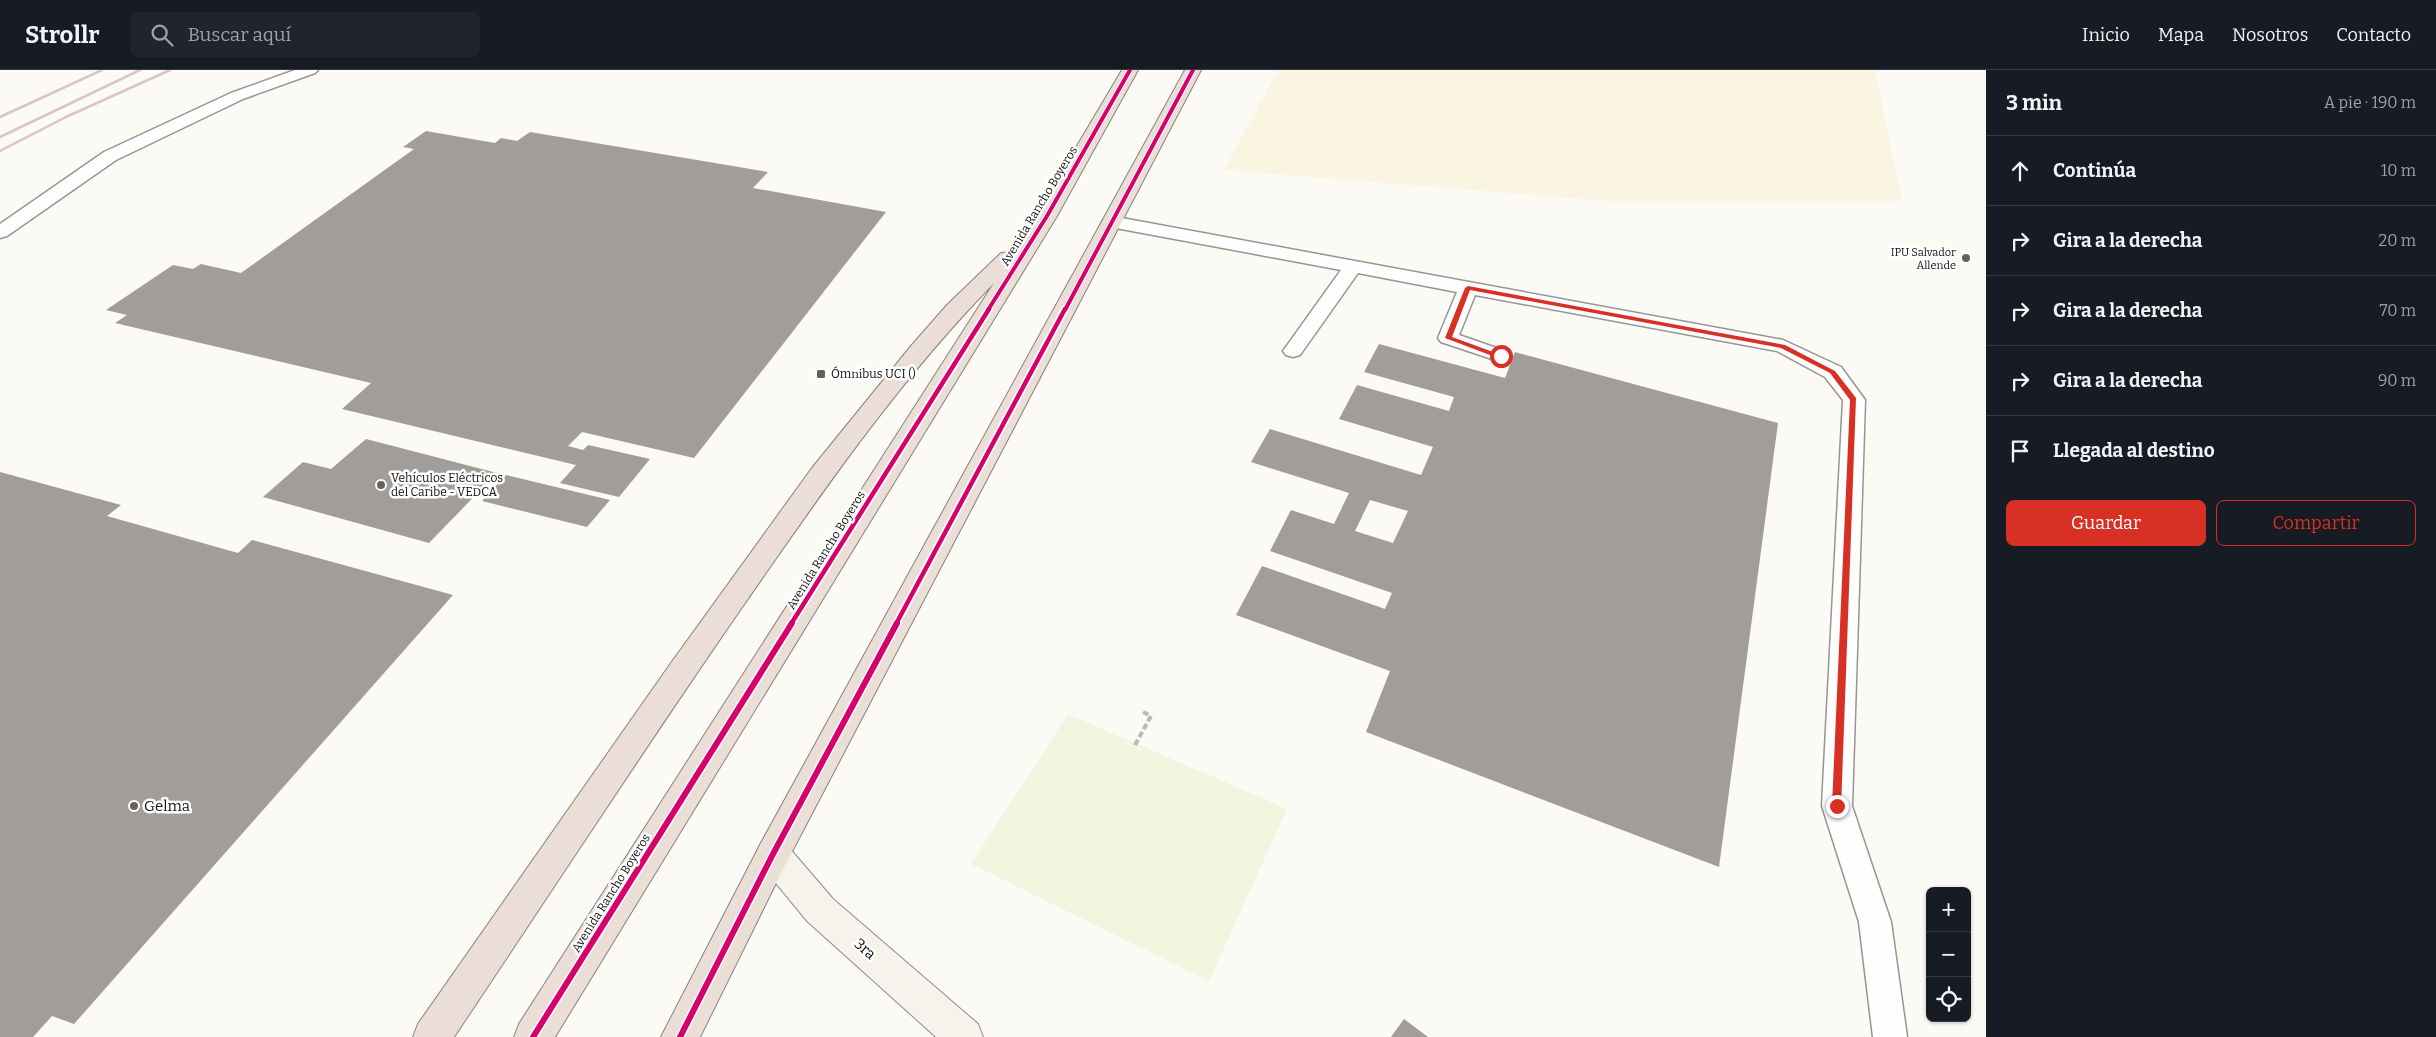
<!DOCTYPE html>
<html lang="es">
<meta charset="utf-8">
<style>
body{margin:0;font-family:Bitter,serif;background:#20242c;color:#f1f3f6}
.controls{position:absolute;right:15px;bottom:15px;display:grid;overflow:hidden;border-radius:8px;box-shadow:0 1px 4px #0004}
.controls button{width:45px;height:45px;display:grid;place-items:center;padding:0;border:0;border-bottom:1px solid #363941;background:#171b24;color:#f1f3f6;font:25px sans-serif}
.stop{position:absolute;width:15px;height:15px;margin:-11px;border:4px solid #d93025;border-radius:50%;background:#fff}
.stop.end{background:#d93025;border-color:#fff;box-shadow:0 1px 5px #0008}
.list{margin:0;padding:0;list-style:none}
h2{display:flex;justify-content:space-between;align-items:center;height:65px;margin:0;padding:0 20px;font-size:21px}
h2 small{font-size:16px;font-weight:400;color:#9ea1a6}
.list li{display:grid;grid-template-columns:32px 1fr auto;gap:15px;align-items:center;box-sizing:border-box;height:70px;padding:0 20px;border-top:1px solid #363941}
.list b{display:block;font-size:19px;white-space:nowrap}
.list em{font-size:16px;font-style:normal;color:#9ea1a6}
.actions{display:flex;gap:10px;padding:15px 20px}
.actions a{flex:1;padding:11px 0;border:1px solid #d93025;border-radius:8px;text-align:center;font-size:18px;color:#d93025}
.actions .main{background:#d93025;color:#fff}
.icon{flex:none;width:28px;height:28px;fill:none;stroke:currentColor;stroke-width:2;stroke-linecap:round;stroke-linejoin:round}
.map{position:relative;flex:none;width:1986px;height:967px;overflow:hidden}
header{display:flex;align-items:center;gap:30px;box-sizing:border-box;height:70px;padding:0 25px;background:#171b24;border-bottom:1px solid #363941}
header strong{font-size:24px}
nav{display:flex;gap:28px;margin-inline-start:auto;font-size:18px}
.search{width:350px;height:45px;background:#20242c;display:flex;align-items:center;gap:12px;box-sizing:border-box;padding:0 18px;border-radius:8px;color:#9ea1a6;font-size:19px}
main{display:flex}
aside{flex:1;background:#171b24}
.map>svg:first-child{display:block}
</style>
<header>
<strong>Strollr</strong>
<div class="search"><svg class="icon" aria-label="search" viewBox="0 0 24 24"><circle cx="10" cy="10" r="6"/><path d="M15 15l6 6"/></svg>Buscar aquí</div>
<nav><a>Inicio</a><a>Mapa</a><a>Nosotros</a><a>Contacto</a></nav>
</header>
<main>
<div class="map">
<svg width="1986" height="967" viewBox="0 0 1986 967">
<rect width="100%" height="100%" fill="#fcfaf5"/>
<polygon fill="#f9f5e1" points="1278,0 1875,0 1902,131 1605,131 1224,100"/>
<polygon fill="#f1f6de" points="1068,644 1287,739 1209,911 971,794"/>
<g fill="#a09d9a" fill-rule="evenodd">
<polygon points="426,61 495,73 501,68 517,71 530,62 768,102 753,118 886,142 694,388 582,362 568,376 583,380 588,375 650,389 619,427 560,413 576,395 342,339 371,313 115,253 127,245 106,240 173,195 193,199 201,194 241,203 414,79 403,77"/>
<path d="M1379 274 1505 308 1515 282 1778 353 1719 797 1366 662 1390 601 1236 545 1262 496 1385 539 1392 523 1270 481 1291 440 1334 454 1349 423 1251 392 1270 359 1421 405 1433 377 1339 349 1357 315 1449 341 1454 327 1364 302ZM1370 430 1408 441 1393 473 1355 461Z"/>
<polygon points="366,369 497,403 429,473 263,427 303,392 331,399"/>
<polygon points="0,402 121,435 107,446 238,483 252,470 453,525 74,954 52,946 33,967 0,967"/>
<polygon points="506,405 610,430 587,457 482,431"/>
<polygon points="1404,949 1428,967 1391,967"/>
</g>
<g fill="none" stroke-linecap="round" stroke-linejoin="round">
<defs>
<g id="lane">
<polygon points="295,0 318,0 315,3 243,29 116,90 7,166 0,168 0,154 104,82 231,23"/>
<polygon points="1111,146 1783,270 1841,297 1865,330 1852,736 1891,852 1907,967 1873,967 1859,852 1822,736 1843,330 1825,307 1777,281 1475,225 1459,265 1508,282 1512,286 1508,290 1501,292 1441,272 1438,268 1457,222 1358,203 1300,285 1293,287 1286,285 1283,281 1341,200 1105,156 1102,152 1105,148"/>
</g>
<polygon id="secondary" points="773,769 785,773 833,829 978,954 983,967 936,967 807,851 761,795 756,784 761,773"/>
<g id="highway">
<path d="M1122 0H1138L1057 146 555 967H514L519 954 994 213C899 310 822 422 745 533 646 676 551 822 454 967H413L418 954 671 593 812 398 911 276 947 235 1001 183 1014 182Z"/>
<polygon points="1185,0 1201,0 785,795 700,967 661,967 761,773"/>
</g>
</defs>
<use href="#lane" stroke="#969593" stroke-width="3"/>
<use href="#secondary" stroke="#8d8c8a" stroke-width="2"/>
<use href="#highway" stroke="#848380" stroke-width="2"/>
<polyline stroke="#b9b9b8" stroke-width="4" stroke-dasharray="6 3" stroke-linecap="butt" points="1135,675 1151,646 1143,642"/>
<use href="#lane" fill="#fffefe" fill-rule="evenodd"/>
<use href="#secondary" fill="#f5f3eb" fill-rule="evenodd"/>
<use href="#highway" fill="#ebded6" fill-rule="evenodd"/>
<g stroke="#dac4c6" stroke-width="2.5">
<polyline points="0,47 102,0"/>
<polyline points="0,67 140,0"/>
<polyline points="0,81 66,47 170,0"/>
</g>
<defs>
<g id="cycleway-far2">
<polyline points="988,240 1047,146 1130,0"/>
<polyline points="1065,240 1193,0"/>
</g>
<g id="cycleway-far1">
<polyline points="791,554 989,239"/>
<polyline points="896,554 1065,239"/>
</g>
<g id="cycleway">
<polyline points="533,967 792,553"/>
<polyline points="680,967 773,784 897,553"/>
</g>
</defs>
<use href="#cycleway-far2" stroke="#fff" stroke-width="6"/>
<use href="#cycleway-far1" stroke="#fff" stroke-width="8"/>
<use href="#cycleway" stroke="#fff" stroke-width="9"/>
<use href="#cycleway-far2" stroke="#d6006c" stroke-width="4"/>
<use href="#cycleway-far1" stroke="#d6006c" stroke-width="4.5"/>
<use href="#cycleway" stroke="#d6006c" stroke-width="6"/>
</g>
<polygon fill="#d93025" points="1468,216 1785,275 1835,301 1856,328 1841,739 1834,739 1832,736 1850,330 1830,303 1781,278 1470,220 1452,267 1504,286 1498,288 1445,268 1465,218"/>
<g fill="#636260" stroke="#fff" stroke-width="2">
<circle cx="1966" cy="188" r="5"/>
<rect x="816" y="299" width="10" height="10" rx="2.5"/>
<circle cx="381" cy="415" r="5"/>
<circle cx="134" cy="736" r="5"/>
</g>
<g text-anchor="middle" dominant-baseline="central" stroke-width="5" stroke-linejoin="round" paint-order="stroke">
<g font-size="11" fill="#101010" stroke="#fff" text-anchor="end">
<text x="1956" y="182">IPU Salvador<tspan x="1956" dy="13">Allende</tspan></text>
</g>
<g font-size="12" fill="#101010" stroke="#fff">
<text transform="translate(1039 136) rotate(-59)">Avenida Rancho Boyeros</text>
<text transform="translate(826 480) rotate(-58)">Avenida Rancho Boyeros</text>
<text transform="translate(611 823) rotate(-58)">Avenida Rancho Boyeros</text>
</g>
<g font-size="12" fill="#101010" stroke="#fff" text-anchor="start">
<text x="831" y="304">Ómnibus UCI ()</text>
<text x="391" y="408">Vehículos Eléctricos<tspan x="391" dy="14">del Caribe - VEDCA</tspan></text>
</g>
<g font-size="15" fill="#101010" stroke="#fff" text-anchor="start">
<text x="144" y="736">Gelma</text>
</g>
<g font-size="15" fill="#101010" stroke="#fff">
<text transform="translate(865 879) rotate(41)">3ra</text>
</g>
</g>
</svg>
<div class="controls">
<button>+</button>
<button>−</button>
<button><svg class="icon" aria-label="locate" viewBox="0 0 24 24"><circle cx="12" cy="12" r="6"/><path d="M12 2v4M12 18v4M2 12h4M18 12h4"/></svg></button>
</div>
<div class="stop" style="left:1501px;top:286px"></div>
<div class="stop end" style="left:1837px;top:736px"></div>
</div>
<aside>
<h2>3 min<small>A pie · 190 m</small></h2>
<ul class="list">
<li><svg class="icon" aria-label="ahead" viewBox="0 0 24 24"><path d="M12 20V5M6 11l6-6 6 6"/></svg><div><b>Continúa</b></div><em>10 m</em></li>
<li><svg class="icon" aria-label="right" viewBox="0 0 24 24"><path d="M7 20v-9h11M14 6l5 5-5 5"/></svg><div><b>Gira a la derecha</b></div><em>20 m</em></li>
<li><svg class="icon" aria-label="right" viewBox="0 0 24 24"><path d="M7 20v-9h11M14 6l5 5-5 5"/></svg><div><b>Gira a la derecha</b></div><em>70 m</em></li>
<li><svg class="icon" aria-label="right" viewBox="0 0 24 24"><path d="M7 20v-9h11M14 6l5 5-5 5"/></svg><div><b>Gira a la derecha</b></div><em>90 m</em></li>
<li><svg class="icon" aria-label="arrive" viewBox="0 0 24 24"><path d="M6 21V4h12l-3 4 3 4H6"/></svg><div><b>Llegada al destino</b></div></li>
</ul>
<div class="actions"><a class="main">Guardar</a><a>Compartir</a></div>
</aside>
</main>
